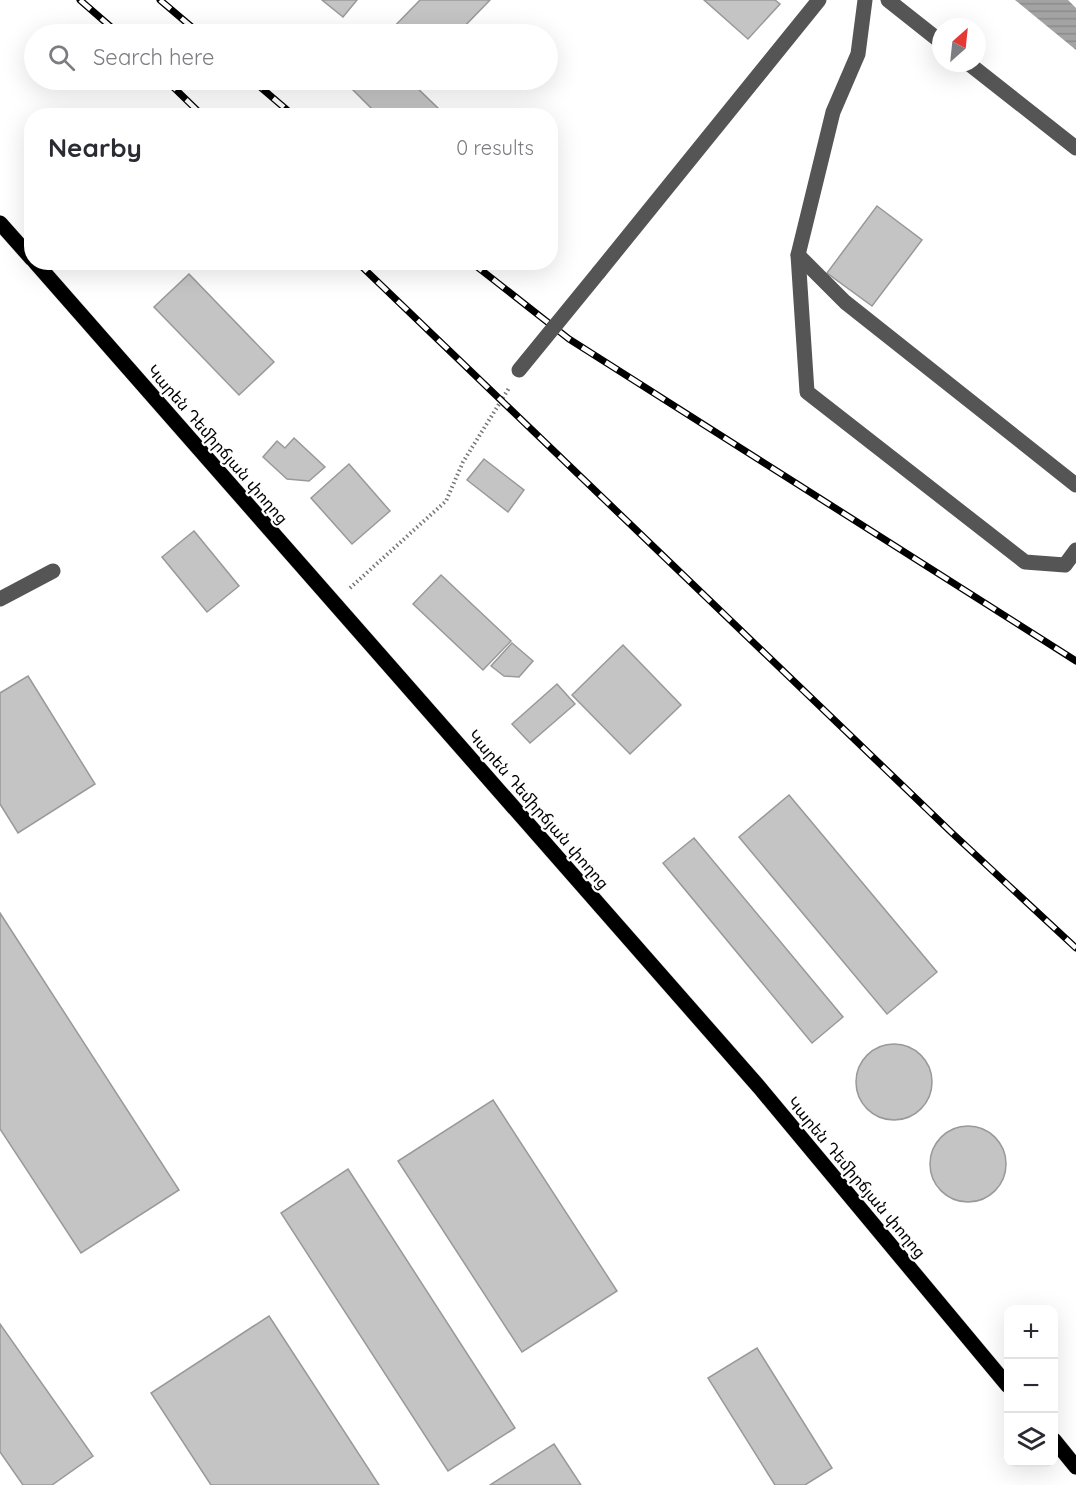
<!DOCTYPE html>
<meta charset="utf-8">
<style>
body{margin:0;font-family:Quicksand,"Noto Sans Armenian",sans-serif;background:#f2f2f3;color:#2b2b33}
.controls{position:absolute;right:18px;bottom:18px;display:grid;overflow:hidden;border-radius:12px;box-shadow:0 6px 24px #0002}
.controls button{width:54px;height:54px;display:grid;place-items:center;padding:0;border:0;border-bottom:2px solid #e1e1e2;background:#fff;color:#2b2b33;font:30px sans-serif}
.compass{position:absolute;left:932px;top:18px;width:54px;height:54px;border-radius:50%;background:#fff;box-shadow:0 6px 24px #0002;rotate:27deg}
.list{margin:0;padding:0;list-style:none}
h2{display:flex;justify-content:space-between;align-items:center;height:78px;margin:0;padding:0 24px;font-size:26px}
h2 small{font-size:20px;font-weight:400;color:#7c7c81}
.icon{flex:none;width:33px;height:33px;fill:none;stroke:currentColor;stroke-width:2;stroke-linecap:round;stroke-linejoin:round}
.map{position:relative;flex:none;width:1076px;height:1485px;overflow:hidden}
.search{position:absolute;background:#fff;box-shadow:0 6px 24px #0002;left:24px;top:24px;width:534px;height:66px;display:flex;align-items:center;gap:15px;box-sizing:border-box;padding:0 21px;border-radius:33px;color:#7c7c81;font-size:22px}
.panel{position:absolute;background:#fff;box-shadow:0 6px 24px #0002;left:24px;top:108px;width:534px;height:162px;border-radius:24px}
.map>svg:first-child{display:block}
</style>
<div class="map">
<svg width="1076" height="1485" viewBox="0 0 1076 1485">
<defs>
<pattern id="water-rules" width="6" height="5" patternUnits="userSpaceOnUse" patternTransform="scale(1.5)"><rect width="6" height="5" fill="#a3a3a3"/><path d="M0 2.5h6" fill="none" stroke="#8b8b8b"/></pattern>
</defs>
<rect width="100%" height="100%" fill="#fff"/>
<polygon fill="url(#water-rules)" points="1015,0 1068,0 1076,8 1076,50"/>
<g fill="#c4c4c4" stroke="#999" stroke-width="1.5">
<polygon points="322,0 357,0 343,17"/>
<polygon points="420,0 490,0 457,34 387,34"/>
<polygon points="704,0 775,0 780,4 748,39"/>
<polygon points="343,80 414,80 411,82 439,109 432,116 379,116"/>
<polygon points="877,206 922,240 872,306 827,273"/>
<polygon points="189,274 274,362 239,395 154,307"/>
<polygon points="294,438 325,467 309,481 287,479 263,457 277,441 285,448"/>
<polygon points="484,459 524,490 508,512 467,480"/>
<polygon points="349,464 390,511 352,544 311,498"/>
<polygon points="194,531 239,586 207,612 162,557"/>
<polygon points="441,575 511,641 483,670 413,604"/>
<polygon points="512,643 533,661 519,677 504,676 491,666"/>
<polygon points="623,645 681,705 630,754 572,695"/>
<polygon points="28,676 95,784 18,833 0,804 0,693"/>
<polygon points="557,684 575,704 530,743 512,724"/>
<polygon points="789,795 937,972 887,1014 739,837"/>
<polygon points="694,838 843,1017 812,1043 663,863"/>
<polygon points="0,913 179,1190 81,1253 0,1129"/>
<circle cx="894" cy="1082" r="38"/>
<polygon points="493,1100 617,1291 522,1352 398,1161"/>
<circle cx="968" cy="1164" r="38"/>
<polygon points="348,1169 515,1428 448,1471 281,1213"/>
<polygon points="269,1316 379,1485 211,1485 151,1393"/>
<polygon points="0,1324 93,1456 52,1485 23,1485 0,1452"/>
<polygon points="757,1348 832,1468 805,1485 775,1485 708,1378"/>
<polygon points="554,1444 581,1485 490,1485"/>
</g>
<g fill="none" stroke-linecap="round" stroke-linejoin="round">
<defs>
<g id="major">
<polyline points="0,223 32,259"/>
<polyline points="35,262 759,1087 1008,1386"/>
<polyline points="1054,1440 1076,1467"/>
</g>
</defs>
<use href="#major" stroke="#dbdbdb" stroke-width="16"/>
<polyline stroke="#777" stroke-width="4" stroke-dasharray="1.5 3" stroke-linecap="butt" points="350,588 446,501 463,462 509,388"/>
<g stroke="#555" stroke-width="15">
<polyline points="865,0 858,54 833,112 798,255 807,392 1025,562 1065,565 1076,550"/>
<polyline points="888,0 941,42"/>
<polyline points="968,63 1076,148"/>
<polyline points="798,255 845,302 1076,485"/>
<polyline points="599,272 819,0"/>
<polyline points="0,599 53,571"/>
</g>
<use href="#major" stroke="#000" stroke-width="15"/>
<defs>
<g id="rail">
<polyline points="80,0 119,34"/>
<polyline points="160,0 200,34"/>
<polyline points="166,80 203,116"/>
<polyline points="252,80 294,116"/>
<polyline points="357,262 952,833 1076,948"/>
<polyline points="471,262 569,339 1076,661"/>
</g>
</defs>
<use href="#rail" stroke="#000" stroke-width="7"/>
<use href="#rail" stroke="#fff" stroke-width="4.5" stroke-dasharray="14" stroke-linecap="butt"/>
<polyline stroke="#555" stroke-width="15" points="519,370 599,272"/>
</g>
<g text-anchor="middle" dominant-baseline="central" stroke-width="4.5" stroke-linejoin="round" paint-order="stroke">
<g font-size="16" fill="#000" stroke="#fff">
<text transform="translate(218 444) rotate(49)">Կարեն Դեմիրճյան փողոց</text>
<text transform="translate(539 809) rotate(49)">Կարեն Դեմիրճյան փողոց</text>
<text transform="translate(857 1177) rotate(50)">Կարեն Դեմիրճյան փողոց</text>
</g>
</g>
</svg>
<div class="controls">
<button>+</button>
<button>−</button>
<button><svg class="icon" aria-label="layers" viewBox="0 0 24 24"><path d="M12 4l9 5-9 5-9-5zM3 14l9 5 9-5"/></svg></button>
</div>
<svg class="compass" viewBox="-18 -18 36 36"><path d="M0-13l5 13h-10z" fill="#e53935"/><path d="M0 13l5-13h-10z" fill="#7c7c81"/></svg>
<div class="search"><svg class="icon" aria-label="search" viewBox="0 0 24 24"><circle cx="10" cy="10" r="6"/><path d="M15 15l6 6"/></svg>Search here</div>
<section class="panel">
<h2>Nearby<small>0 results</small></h2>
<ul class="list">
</ul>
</section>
</div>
